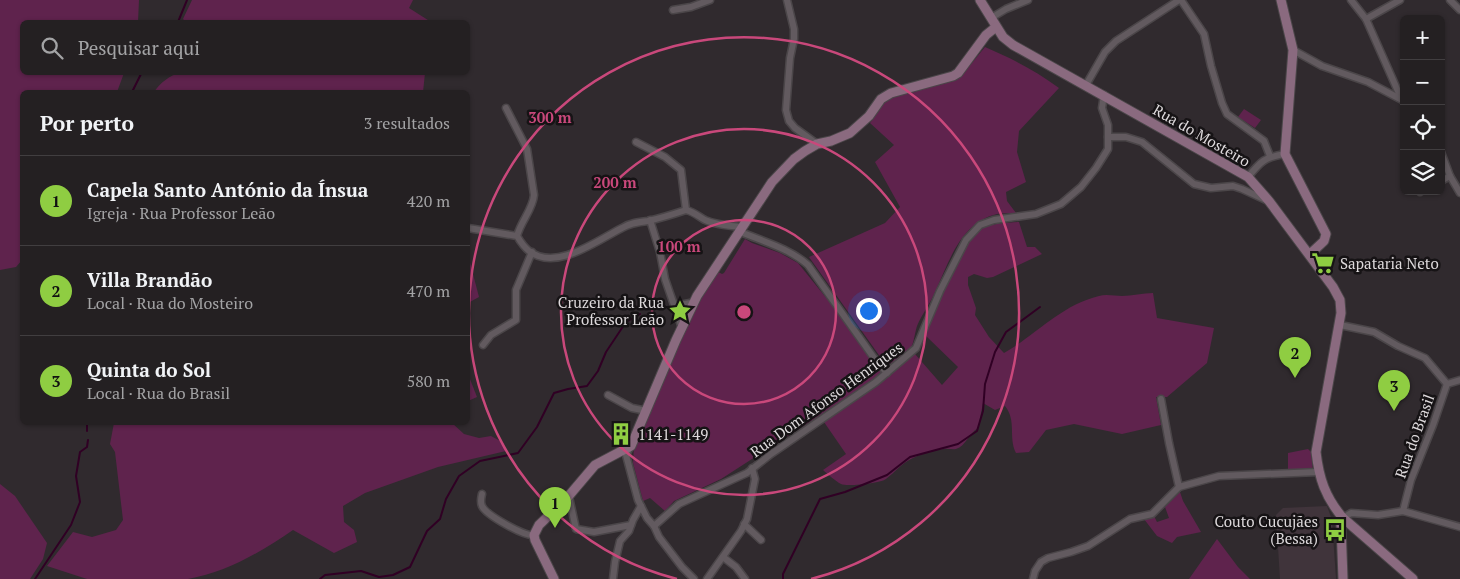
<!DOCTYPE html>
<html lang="pt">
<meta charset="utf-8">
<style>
body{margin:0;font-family:"PT Serif",serif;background:#2c282a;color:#f1f3f6}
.controls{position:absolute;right:15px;top:15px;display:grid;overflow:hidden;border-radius:8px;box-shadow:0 1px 4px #0004}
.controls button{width:45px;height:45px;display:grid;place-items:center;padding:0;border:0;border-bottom:1px solid #413e40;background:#242022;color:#f1f3f6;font:25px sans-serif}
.you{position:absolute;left:868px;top:310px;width:18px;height:18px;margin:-12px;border:4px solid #fff;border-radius:50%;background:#1a73e8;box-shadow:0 0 0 8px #1a73e833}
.badge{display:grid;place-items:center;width:32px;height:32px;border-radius:50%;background:#8fcd42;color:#111;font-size:16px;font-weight:700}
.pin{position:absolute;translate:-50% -41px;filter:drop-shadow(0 1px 2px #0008)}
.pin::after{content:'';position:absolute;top:26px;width:18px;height:15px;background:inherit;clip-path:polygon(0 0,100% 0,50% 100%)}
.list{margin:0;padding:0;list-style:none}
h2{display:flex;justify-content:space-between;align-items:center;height:65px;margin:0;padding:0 20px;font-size:21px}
h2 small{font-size:16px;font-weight:400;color:#a3a3a5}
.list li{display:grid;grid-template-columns:32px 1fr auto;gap:15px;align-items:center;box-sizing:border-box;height:90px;padding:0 20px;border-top:1px solid #413e40}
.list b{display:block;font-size:19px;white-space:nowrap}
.list p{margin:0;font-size:16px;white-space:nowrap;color:#a3a3a5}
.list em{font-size:16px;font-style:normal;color:#a3a3a5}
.icon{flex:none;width:28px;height:28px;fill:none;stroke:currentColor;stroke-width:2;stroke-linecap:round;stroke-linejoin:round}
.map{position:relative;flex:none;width:1460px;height:579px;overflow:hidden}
.search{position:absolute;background:#242022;box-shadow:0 1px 4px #0004;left:20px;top:20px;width:450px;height:55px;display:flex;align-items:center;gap:12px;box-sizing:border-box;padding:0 18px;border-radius:8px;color:#a3a3a5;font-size:19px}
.panel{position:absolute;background:#242022;box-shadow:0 1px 4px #0004;left:20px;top:90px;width:450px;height:335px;border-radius:8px}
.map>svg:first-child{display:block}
</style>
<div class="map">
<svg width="1460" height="579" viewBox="0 0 1460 579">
<rect width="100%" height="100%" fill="#302a2e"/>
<polygon fill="#40343b" points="1327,506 1332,520 1336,579 1280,579 1276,515 1283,508"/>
<g fill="#5f234d">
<polygon points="0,0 139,0 138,22 22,22 22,72 124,73 117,92 22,92 22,260 16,267 0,270"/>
<polygon points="192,0 413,0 409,8 431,22 186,22 183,19"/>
<path d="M985 47C1011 58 1036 71 1059 88L1019 131 1017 152 1026 182 1006 192 1007 201 1016 213C1010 213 1003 213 997 214 960 223 949 262 935 292 930 304 922 314 917 326 915 332 914 342 911 348 905 356 894 362 886 365L809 257 885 223 900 207 875 162 894 145 870 123 886 99 962 75Z"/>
<path d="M180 73V72L425 73 423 92H154C160 83 170 75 180 73Z"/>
<polygon points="1244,109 1261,120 1255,128 1238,117"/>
<path d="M1019 222 1027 247H1035L1042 254 993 277 987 278 974 274 968 277V285L976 308 975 315 989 337 1004 353C1036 335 1061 305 1099 296 1106 294 1115 296 1122 296 1132 296 1143 293 1153 293L1157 318 1214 328 1207 363 1167 397H1156L1161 425 1122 434 1074 424 1046 430 1029 452 1016 453C1008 437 1017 421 1005 406L995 410 983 403 978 428C969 433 966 446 956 449 952 450 948 448 944 449 933 450 920 454 911 459 901 464 895 472 886 479 881 483 847 487 841 484 835 481 828 474 823 470L846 454 824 422 915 354 942 385 958 367 925 335C932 315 965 238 981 229 992 223 1007 223 1019 222Z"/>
<polygon points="745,239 752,243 780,253 798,263 836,310 882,373 836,405 721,479 674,501 665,511 650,498 643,501 633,463 634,446 678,336 715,270 722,274 724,273"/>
<polygon points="468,255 479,297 468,303"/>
<polygon points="468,374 477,397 468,401"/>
<path d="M114 423H452L464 434 479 438 491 436 504 443 506 451 438 467 365 493 343 506 344 522 354 530 357 542 334 553 293 530C261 552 227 572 188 579H87L47 566 73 532 92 537 116 530 123 520 115 452 110 444Z"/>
<polygon points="1308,449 1311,452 1313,471 1288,471 1288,453"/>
<polygon points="0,484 15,496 47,543 43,559 30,579 0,579"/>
<polygon points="1180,492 1183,501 1201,532 1177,537 1172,543 1157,536 1144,519 1154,516 1157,522 1169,518 1165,507"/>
<polygon points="1217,539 1238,567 1250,579 1189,579"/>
</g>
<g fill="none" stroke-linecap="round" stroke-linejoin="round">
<g stroke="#300024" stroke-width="2">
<polyline points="178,22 187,0"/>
<polyline points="132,92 142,72"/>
<polyline points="87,422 87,431"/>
<polyline points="35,579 71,525 80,502 76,476 80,452 87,447 88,440"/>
<polyline points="320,579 325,575 361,571 379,577 393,575 410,567 427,531 440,519 446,499 459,476 480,461 518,453 537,427 554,393 568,389 587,386 598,371 606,352 626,322 640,314"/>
<polyline points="783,579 783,574 820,499 845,492 887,475 910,457 958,444 977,431 983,411 985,384 995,352 1006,332 1040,307"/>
</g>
<defs>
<g id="street">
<polyline points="787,0 794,29 794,39 790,58 786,110 789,121 795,128 817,144"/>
<polyline points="1181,0 1204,34 1211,66 1222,103 1227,114 1264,141 1270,156"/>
<polyline points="1351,0 1366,19 1401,98"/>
<polyline points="1450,0 1460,10"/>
<polyline points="673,10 691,7 710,0"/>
<polyline points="991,18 1006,9 1028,0"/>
<polyline points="1366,19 1400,0"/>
<polyline points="1293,50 1322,66 1368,82 1404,101"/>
<polyline points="1086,85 1105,52 1116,41 1179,0"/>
<path d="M506 108 527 149 534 195C533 209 521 221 517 236"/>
<polyline points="1108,137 1126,137 1142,142 1194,184 1211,188 1233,186 1242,189 1268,201"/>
<polyline points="636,142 665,157 681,170 686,210"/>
<polyline points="1441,152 1450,176 1460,193"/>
<path d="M1248 177C1261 161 1265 157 1285 154"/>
<polyline points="1441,181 1450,176"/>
<polyline points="1420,192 1421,191"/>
<polyline points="650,220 660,252 665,279 682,328"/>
<path d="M468 228 517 236C520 241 524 247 529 251 556 272 598 240 622 228 630 223 639 222 648 221 661 218 674 214 686 210 694 212 698 216 705 220 716 225 730 226 742 227L743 233C765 242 790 249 808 265L874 358 887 373"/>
<polyline points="675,306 695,302"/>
<polyline points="1340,325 1374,332 1398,346 1425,358 1447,384"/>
<polyline points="483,345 491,335 516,320 516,290 532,252"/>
<polyline points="608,395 632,408 647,411"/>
<polyline points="1161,399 1169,443 1179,487"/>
<polyline points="630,447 626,455 638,500 647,518 654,526 659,537 682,567 694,579"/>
<path d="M482 494C481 499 480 502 482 506 486 515 525 537 534 535"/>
<polyline points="571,494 569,497 576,529 594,532 631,525"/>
<polyline points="1403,511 1411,480 1433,425 1447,384 1460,380"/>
<polyline points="1343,518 1351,513 1378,515 1403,511 1460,527"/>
<polyline points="744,524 761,540"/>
<polyline points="654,526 679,504 747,473 771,454 876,382 916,348 940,291 966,240 980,225 994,220 1036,214 1061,204 1081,187 1096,168 1108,149 1108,125 1102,108 1104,95"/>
<polyline points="723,557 736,567 745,579"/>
<polyline points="613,579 615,562 620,541 629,531 633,520 641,506"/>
<polyline points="707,579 741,531 747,519 755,479 752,468"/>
<polyline points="1033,579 1035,571 1041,562 1048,558 1071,552 1088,546 1130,519 1152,514 1179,487 1219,476 1318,472"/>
</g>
<g id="secondary">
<path d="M980 0 1003 37 1013 45 1248 177 1269 201 1333 287 1340 300 1341 313 1316 452C1319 478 1325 497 1343 518L1413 579"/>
<polyline points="1281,0 1293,50 1285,154 1326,234 1324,241 1310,254"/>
<polyline points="554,579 535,540 534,535 539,525 567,498 595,465 631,446 676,340 697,296 772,182 794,159 805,151 817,144 831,141 850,133 869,116 881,99 891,93 953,76 958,73 986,35 996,27"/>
<polyline points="1343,579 1341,525 1343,518"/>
</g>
</defs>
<use href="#street" stroke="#4b4649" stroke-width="9"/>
<use href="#secondary" stroke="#4b4649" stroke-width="11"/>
<use href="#street" stroke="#625a5f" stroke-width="6"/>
<use href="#secondary" stroke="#8a6a7f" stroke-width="9"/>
</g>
<g fill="none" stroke="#c9487b" stroke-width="2.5">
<circle cx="744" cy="312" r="92"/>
<circle cx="744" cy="312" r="183"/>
<path d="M677 579A275 275 0 1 1 811 579"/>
</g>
<defs>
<symbol id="supermarket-bare" viewBox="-9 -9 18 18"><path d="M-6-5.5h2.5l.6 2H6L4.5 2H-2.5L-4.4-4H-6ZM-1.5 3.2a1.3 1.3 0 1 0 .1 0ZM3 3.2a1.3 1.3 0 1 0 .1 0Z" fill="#8fcd42" stroke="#161315" stroke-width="2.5" paint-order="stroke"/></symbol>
<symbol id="sight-bare" viewBox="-9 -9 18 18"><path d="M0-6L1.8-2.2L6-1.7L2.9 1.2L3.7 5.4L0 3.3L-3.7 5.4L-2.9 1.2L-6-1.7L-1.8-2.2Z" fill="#8fcd42" stroke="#161315" stroke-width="2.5" paint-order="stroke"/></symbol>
<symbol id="building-bare" viewBox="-9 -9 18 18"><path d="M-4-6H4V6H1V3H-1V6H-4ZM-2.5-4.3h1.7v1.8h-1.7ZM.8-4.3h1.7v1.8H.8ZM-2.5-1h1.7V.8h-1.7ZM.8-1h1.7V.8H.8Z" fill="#8fcd42" stroke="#161315" stroke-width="2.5" paint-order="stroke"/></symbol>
<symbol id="bus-bare" viewBox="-9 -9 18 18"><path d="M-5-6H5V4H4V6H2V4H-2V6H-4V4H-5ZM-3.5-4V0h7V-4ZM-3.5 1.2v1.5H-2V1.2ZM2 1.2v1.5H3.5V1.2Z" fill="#8fcd42" stroke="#161315" stroke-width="2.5" paint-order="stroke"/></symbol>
</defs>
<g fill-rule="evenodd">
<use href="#supermarket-bare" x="1307" y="247" width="32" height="32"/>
<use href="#sight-bare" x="664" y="295" width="32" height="32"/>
<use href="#building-bare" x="605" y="418" width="32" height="32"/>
<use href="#bus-bare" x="1319" y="514" width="32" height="32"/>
</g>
<g text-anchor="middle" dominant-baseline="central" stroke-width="5" stroke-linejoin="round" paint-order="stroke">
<g font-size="15" fill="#ddd9db" stroke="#161315">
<text transform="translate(1202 135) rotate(30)">Rua do Mosteiro</text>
<text transform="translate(826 399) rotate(-36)">Rua Dom Afonso Henriques</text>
<text transform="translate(1414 436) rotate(-70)">Rua do Brasil</text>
</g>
<g font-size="15" fill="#ddd9db" stroke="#161315" text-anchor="start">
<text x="1340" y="263">Sapataria Neto</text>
<text x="664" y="302" text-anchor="end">Cruzeiro da Rua<tspan x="664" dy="17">Professor Leão</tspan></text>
<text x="638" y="434">1141-1149</text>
<text x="1318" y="521" text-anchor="end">Couto Cucujães<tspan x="1318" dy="17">(Bessa)</tspan></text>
</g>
</g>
<circle cx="744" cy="312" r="8" fill="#c9487b" stroke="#161315" stroke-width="2.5"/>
<g font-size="15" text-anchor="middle" font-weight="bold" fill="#c9487b" stroke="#161315" stroke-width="5" stroke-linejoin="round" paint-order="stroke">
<text x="550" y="123">300 m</text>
<text x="615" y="188">200 m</text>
<text x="679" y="252">100 m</text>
</g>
</svg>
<div class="controls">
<button>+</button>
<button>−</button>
<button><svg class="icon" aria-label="locate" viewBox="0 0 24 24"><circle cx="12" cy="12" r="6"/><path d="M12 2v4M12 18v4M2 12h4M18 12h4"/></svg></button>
<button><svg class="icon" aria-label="layers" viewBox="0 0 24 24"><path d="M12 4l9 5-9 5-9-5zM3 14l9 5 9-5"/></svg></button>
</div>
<div class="you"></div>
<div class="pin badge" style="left:555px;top:528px">1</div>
<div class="pin badge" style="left:1295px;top:378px">2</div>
<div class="pin badge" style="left:1394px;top:411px">3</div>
<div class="search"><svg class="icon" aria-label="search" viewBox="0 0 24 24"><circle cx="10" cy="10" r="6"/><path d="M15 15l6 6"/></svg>Pesquisar aqui</div>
<section class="panel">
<h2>Por perto<small>3 resultados</small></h2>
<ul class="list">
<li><span class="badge">1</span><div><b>Capela Santo António da Ínsua</b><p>Igreja · Rua Professor Leão</p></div><em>420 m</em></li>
<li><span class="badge">2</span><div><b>Villa Brandão</b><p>Local · Rua do Mosteiro</p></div><em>470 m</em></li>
<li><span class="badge">3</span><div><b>Quinta do Sol</b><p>Local · Rua do Brasil</p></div><em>580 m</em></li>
</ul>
</section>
</div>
